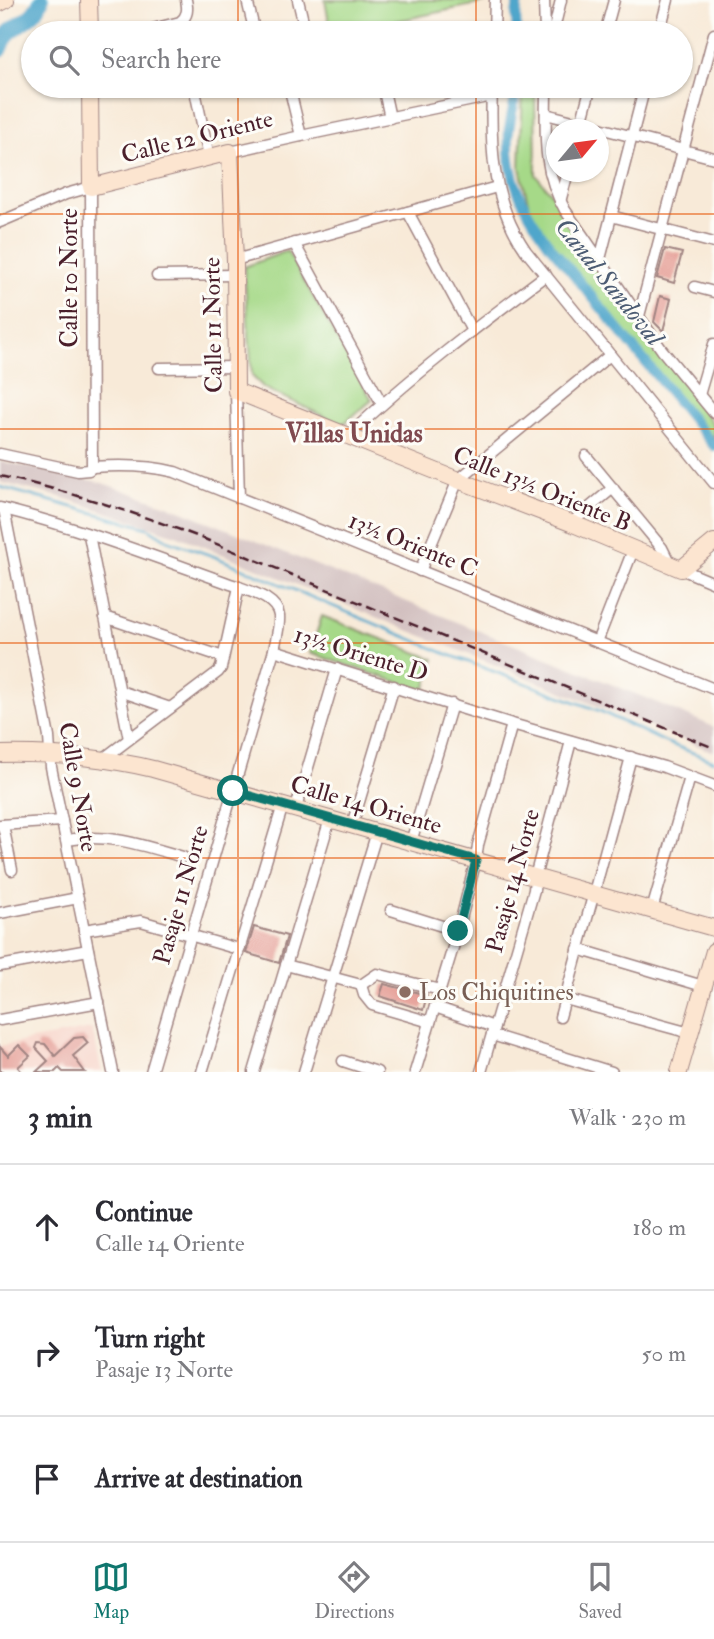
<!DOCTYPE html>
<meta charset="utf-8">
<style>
body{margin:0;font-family:"IM FELL Double Pica",serif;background:#f7f7f7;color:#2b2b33}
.compass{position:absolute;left:546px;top:119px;width:63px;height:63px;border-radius:50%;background:#fff;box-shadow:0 2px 5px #0004;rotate:61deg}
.stop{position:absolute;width:21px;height:21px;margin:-16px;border:5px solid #0f766e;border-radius:50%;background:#fff}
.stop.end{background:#0f766e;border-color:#fff;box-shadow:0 2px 7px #0008}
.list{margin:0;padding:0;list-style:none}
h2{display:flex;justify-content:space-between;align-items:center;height:91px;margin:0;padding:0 28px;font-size:30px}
h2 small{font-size:23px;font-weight:400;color:#7c7c81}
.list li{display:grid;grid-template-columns:46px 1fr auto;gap:21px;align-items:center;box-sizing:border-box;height:126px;padding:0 28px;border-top:2px solid #e1e1e2}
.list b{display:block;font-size:26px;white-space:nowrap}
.list p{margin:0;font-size:23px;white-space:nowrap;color:#7c7c81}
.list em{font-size:23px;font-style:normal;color:#7c7c81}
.icon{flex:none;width:38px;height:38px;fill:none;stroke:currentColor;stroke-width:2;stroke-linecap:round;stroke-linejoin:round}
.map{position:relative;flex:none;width:714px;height:1072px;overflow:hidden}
.search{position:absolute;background:#fff;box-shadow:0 2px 5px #0004;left:21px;right:21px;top:21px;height:77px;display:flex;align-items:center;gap:18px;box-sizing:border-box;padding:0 24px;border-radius:38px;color:#7c7c81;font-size:26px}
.sheet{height:469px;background:#fff}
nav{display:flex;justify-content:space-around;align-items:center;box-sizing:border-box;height:98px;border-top:2px solid #e1e1e2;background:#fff;font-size:19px;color:#7c7c81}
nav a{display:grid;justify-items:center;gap:4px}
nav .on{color:#0f766e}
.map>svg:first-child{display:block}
</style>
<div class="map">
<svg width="714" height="1072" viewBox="0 0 714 1072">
<rect width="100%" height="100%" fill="#fdfcf7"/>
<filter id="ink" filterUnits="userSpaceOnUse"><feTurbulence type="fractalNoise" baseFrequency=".0143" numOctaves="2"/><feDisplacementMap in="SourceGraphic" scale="14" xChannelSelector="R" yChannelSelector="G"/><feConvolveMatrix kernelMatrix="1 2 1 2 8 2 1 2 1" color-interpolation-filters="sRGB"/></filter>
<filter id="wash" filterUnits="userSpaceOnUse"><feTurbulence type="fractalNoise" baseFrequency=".00686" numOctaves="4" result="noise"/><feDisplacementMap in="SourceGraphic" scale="28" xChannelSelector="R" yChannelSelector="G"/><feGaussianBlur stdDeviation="1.57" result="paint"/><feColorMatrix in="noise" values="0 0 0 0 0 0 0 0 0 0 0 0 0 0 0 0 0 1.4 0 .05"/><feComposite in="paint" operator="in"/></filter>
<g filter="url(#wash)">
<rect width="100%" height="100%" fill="#f8ead8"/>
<polygon fill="#f7d1c6" points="92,1029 102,1072 0,1072 0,1046"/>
<polygon fill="#d2bfbf" points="0,461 99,482 167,505 648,699 714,727 714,752 405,629 176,535 64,498 0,482"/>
<g fill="#a6d988" stroke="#787c5a" stroke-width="2">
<polygon points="325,0 487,0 487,2 340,33 331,33"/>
<polygon points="523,86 535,86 536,175 568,214 714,426 714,445 532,220 520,168"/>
<polygon points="287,251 372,400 342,425 264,388 252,376 244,267"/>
<polygon points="322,616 434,659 425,691 310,653"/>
</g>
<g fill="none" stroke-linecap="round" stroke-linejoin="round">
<polyline stroke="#4fa6cb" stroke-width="2.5" points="0,487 148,528 167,540 213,556 447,654 600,711 665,742 714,761"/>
<g stroke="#4fa6cb" stroke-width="10">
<polyline points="517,33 516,17 518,0"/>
<path d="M517 86C515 100 511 115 509 130 506 177 522 206 548 243L714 446"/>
</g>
<path stroke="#4fa6cb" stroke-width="16" d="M0 50C3 44 4 38 8 34 20 21 36 18 41 0"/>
</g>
<g id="blocks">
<g fill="#e49a92">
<polygon points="665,249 682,253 674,283 657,278"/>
<polygon points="660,296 671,299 663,331 654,322"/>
<polygon points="254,927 287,936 279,963 246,953"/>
<polygon points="384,984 427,995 423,1010 380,996"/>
<polygon points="83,1037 88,1043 73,1056 85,1072 63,1072 59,1068 55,1072 36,1072 48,1061 36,1048 38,1043 45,1044 55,1056 74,1038"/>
<polygon points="19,1045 30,1056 18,1067 22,1072 0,1072 0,1047 8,1056"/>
</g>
</g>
</g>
<g filter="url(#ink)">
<use href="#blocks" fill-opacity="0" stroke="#a18482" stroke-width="2"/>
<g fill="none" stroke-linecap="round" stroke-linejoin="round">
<defs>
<g id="street">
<polyline points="247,0 255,33"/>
<polyline points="298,0 303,21"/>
<polyline points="544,0 545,33"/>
<path d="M137 33 180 22C188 16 188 9 186 0"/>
<polyline points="494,33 495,0"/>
<polyline points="553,33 561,0"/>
<polyline points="605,33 614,0"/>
<polyline points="659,33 668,0"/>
<polyline points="194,86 209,157"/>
<polyline points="289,86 301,136"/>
<polyline points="383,86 390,118"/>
<path d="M492 86C490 145 491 201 526 251L714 483"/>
<path d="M546 86C546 133 541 167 565 210L662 350 714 413"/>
<polyline points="546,114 714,158"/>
<polyline points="580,127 591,86"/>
<polyline points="230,152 301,136 492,96"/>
<polyline points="560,202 568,172"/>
<polyline points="408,212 472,331"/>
<polyline points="611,216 714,243"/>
<polyline points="0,222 66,194 91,187 92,467 89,470 78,471 0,454"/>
<polyline points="294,243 382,404"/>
<polyline points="600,259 645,86"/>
<polyline points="235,260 497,187"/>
<polyline points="157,276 235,275"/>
<polyline points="695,287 714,292"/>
<polyline points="639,316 714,34"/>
<polyline points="159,368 236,367"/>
<polyline points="236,391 239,498"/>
<polyline points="699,395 714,344"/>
<path d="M348 436C410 377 478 326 546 275"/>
<polyline points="586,456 662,548 670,564"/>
<path d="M92 467C119 465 148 465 175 472L714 689"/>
<path d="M0 508C81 528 160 559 239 587 252 592 277 599 279 616 280 626 276 639 274 650L512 724 664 767 714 786"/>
<polyline points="4,509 49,737 51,767 113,1072"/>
<polyline points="571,523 613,488"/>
<polyline points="89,535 129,739"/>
<polyline points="681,569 714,583"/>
<polyline points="420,571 458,480 610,355"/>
<polyline points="105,617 223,657"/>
<polyline points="597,642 633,550"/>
<polyline points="120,691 170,708"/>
<polyline points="103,759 218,672 221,668 239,587"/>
<polyline points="296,808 337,669"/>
<polyline points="0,825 62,821"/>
<polyline points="3,825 12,870"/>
<polyline points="352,825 394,686"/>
<path d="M66 840C109 833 141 845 183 857"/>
<polyline points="411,842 452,704"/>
<polyline points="391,910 458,931"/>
<polyline points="652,910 690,777"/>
<polyline points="0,913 78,898"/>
<polyline points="84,930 141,921 238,949"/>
<polyline points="578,949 703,986"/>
<polyline points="286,965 361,985"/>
<polyline points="0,966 88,950"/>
<polyline points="361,985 377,974 440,990"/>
<polyline points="361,985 364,995 372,1005 430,1022"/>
<polyline points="565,999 690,1033"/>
<polyline points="435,1007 494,1027"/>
<polyline points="560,1017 631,757"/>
<polyline points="0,1020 99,1002"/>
<polyline points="492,1035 612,1072"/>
<polyline points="343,1061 377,1072"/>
<polyline points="151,1072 274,650"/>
<polyline points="202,1072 283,805"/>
<polyline points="254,1072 330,819"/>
<polyline points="304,1072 377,832"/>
<polyline points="415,1072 458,931 476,860 478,845 512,724"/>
<polyline points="481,1072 534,890 535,877 571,741"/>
</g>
<g id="secondary">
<polyline points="89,0 90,33"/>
<polyline points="0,3 6,0"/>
<polyline points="90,86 91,187 230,152 235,260 236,391 458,480 571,523 681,569 714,542"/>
<path d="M0 754C52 753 102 757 153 769L714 928"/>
<polyline points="679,1072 714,951"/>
</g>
</defs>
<use href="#street" stroke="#a18482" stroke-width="13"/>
<use href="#secondary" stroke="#a18482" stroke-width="18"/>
<use href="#street" stroke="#fff" stroke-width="10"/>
<use href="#secondary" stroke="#fce5d0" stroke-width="16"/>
<path stroke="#4a1f2b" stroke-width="2.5" stroke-dasharray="10 5" stroke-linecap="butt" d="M0 476C69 491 136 513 202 538L714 748"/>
</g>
</g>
<g fill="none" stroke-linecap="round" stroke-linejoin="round" filter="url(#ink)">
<polyline stroke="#0f766e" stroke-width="9" points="233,791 476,860 458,931"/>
</g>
<path fill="none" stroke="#e8590c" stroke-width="2" stroke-opacity="0.55" d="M238 0V33M476 0V33M238 86V1072M476 86V1072M0 214H714M0 429H714M0 643H714M0 858H714"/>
<circle fill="#8d6e63" stroke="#fdfcf7" stroke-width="2.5" cx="405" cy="992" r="7"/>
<g text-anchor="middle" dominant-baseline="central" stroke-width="6" stroke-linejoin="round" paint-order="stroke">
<g font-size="24" fill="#4a1f2b" stroke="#fdfcf7">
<text transform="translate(197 137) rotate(-14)">Calle 12 Oriente</text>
<text transform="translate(69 278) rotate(-90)">Calle 10 Norte</text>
<text transform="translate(213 325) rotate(-91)">Calle 11 Norte</text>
<text transform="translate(542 489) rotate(22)">Calle 13½ Oriente B</text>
<text transform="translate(413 545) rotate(22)">13½ Oriente C</text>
<text transform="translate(361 654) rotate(17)">13½ Oriente D</text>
<text transform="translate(78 787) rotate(80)">Calle 9 Norte</text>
<text transform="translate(366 805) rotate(16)">Calle 14 Oriente</text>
<text transform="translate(513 881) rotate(-75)">Pasaje 14 Norte</text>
<text transform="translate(181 895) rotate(-74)">Pasaje 11 Norte</text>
</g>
<g font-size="24" fill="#785e54" stroke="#fdfcf7" text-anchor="start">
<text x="419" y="992">Los Chiquitines</text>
</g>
<g font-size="26" font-style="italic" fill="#4c5c73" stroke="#fdfcf7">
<text transform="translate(609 282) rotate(51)">Canal Sandoval</text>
</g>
<g font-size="26" font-weight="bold" fill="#804a4f" stroke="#fdfcf7">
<text x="354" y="434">Villas Unidas</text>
</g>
</g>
</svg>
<svg class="compass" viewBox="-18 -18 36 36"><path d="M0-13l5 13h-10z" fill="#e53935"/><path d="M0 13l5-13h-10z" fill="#7c7c81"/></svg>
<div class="stop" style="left:233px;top:791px"></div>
<div class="stop end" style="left:458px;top:931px"></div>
<div class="search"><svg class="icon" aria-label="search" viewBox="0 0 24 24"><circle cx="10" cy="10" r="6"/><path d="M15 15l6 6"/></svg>Search here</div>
</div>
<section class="sheet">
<h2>3 min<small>Walk · 230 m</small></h2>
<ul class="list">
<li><svg class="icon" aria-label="ahead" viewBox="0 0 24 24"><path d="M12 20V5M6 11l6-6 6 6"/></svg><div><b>Continue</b><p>Calle 14 Oriente</p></div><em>180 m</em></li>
<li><svg class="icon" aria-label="right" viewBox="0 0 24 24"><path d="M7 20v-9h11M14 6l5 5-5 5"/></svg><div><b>Turn right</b><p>Pasaje 13 Norte</p></div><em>50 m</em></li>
<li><svg class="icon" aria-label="arrive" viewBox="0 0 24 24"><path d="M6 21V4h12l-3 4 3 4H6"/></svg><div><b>Arrive at destination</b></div></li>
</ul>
</section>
<nav>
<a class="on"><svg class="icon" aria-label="map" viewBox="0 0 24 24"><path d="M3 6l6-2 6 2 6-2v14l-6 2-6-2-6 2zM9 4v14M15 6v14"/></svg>Map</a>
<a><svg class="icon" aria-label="directions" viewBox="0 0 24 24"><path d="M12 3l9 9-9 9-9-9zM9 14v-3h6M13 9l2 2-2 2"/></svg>Directions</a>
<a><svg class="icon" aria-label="saved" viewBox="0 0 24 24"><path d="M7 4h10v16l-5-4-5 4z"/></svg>Saved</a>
</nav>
